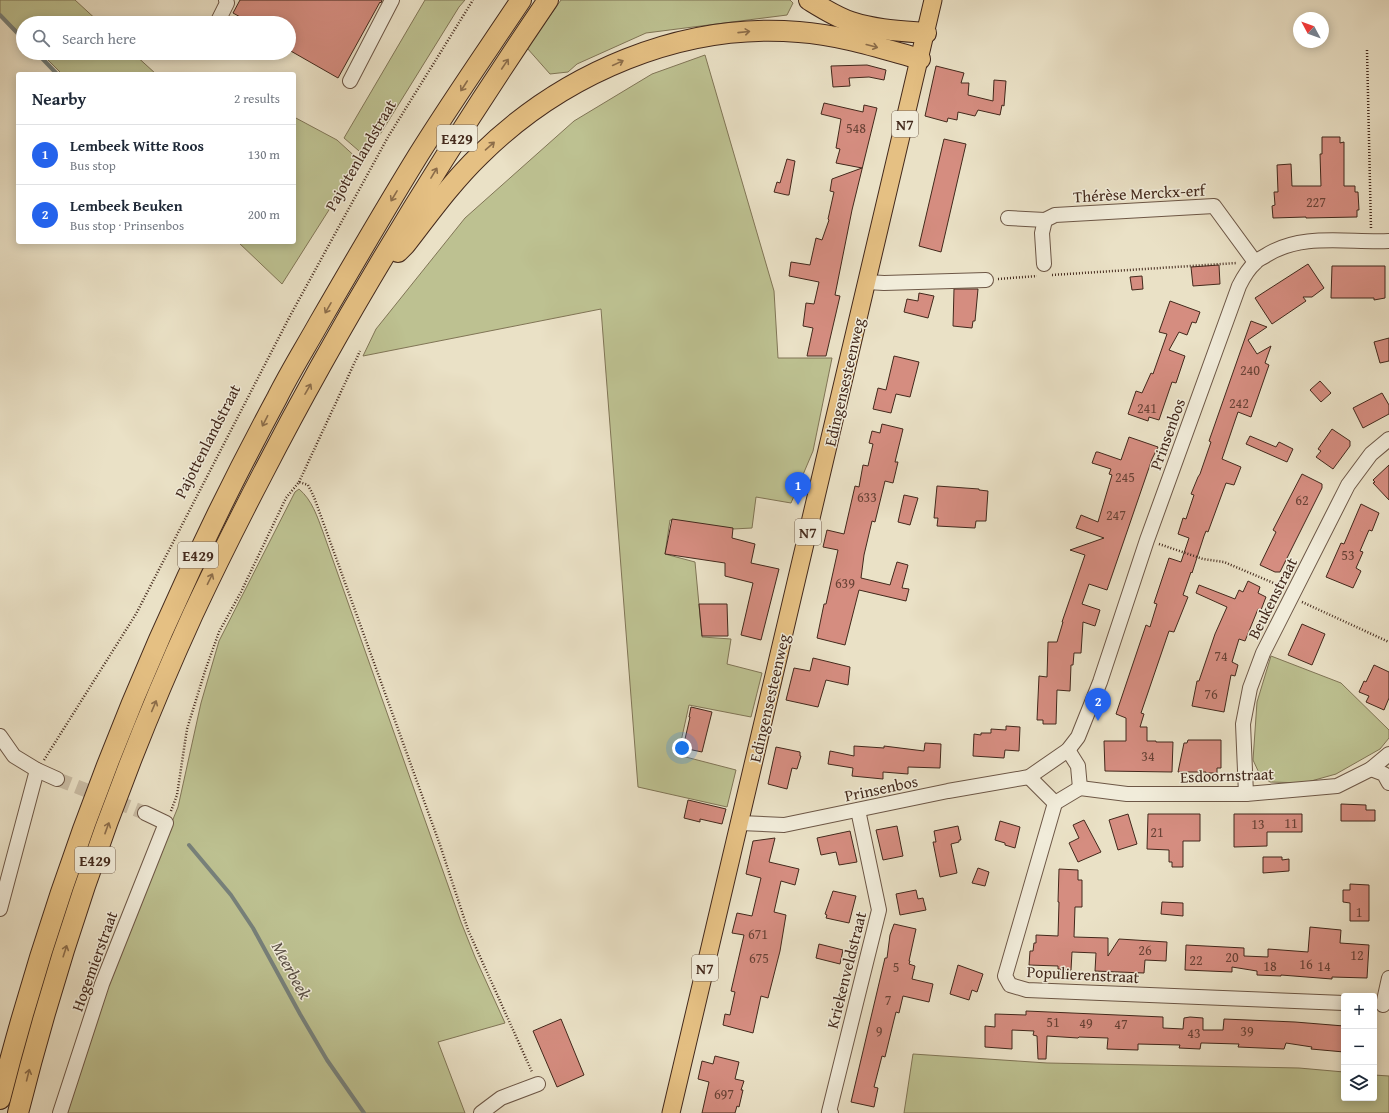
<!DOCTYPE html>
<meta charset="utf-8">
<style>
body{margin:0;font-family:"Gentium Book Plus",serif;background:#f6f6f7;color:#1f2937}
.controls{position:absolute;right:12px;bottom:12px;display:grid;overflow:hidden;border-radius:4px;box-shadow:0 2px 10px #0003}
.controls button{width:36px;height:36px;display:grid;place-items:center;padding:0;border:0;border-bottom:1px solid #e0e1e3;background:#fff;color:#1f2937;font:20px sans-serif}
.compass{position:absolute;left:1293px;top:12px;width:36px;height:36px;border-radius:50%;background:#fff;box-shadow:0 2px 10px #0003;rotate:311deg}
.you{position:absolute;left:682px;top:748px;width:14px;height:14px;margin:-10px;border:3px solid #fff;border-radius:50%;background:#1a73e8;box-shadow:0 0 0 6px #1a73e833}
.badge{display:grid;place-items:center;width:26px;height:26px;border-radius:50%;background:#2563eb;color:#fff;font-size:13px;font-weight:700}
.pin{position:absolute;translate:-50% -33px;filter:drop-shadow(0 1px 2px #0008)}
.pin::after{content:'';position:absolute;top:21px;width:14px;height:12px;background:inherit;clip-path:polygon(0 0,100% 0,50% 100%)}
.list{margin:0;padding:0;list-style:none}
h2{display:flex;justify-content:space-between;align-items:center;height:52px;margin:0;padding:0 16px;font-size:17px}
h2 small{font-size:13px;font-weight:400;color:#747a83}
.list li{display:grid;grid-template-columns:26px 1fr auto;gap:12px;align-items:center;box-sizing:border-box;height:60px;padding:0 16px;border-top:1px solid #e0e1e3}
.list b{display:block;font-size:15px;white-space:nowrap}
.list p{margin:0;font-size:13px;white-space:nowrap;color:#747a83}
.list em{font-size:13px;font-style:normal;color:#747a83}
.icon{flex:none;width:22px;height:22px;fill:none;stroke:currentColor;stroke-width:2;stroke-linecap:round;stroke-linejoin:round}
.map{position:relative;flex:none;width:1389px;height:1113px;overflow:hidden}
.search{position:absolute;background:#fff;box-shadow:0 2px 10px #0003;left:16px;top:16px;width:280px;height:44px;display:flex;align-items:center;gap:10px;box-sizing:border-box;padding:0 14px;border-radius:22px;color:#747a83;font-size:15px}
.panel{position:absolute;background:#fff;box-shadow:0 2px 10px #0003;left:16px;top:72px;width:280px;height:172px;border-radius:4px}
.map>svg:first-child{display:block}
</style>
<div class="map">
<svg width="1389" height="1113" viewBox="0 0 1389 1113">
<rect width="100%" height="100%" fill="#eae1c6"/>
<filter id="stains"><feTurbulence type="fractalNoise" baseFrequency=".005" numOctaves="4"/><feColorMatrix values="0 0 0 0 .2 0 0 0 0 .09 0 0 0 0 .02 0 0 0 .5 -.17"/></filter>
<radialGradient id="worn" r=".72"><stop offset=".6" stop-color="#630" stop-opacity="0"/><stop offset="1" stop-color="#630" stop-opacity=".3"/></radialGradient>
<g fill="#bdc191" stroke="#807556">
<polygon points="0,0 75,0 100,23 23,23 23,36 0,14"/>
<polygon points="425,0 465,0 459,7 366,157 344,138"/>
<polygon points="561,0 790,0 793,3 787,15 646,33 577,64 568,72 550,74 527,48"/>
<polygon points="41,53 133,53 156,74 62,74"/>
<polygon points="705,55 774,291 778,358 832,358 813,451 791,503 756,497 752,528 733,529 670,520 665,554 695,562 702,637 731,639 727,664 762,673 751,717 689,705 678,755 736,770 727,807 638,787 601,309 363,356 376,329 465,218 574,121 652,74"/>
<polygon points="294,117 337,140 360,161 282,284 238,242 294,242"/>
<path d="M299 489C312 500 317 516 323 532L461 922 475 957 505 1023 438 1042 465 1113H67L113 967 178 807 201 703 219 641 295 492Z"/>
<polygon points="1271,656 1341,683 1389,730 1389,738 1380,749 1336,774 1304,783 1270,782 1260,775 1253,760 1257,702"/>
<polygon points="913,1054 1047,1063 1299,1068 1344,1072 1344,1098 1374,1098 1374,1075 1389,1076 1389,1113 904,1113"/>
</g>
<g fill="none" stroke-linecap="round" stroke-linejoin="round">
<g stroke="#77817b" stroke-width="4">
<polyline points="0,15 23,39"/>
<polyline points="37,53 57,74"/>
<polyline points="189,845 231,895 253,928 300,1014 327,1060 364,1113"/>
</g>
</g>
<g fill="#d58d80" stroke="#43291c">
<polygon points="240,0 382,0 381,3 380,2 338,78 289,50 289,23 251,23 233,13"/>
<polygon points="867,65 886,70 884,80 869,77 849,78 850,86 833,87 831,66"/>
<polygon points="936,66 964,73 961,83 969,83 968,95 993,101 994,80 1006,81 1004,106 1002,105 1000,115 978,110 975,116 958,112 957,120 948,118 947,122 925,116"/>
<polygon points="824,103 863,112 864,105 877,108 852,210 835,295 840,296 826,356 807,356 813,328 803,326 806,303 814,304 819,282 789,276 791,262 810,265 816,238 822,240 829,220 828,219 834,192 830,191 832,179 862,168 836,163 840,149 836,148 841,119 821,114"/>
<polygon points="1322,137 1340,137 1340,143 1344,142 1344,186 1355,186 1355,192 1358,192 1359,210 1357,210 1357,217 1306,218 1306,217 1273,218 1272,206 1275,205 1274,192 1278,192 1277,165 1291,164 1292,186 1321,186 1320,154 1322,154"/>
<polygon points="944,139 966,144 941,252 919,246"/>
<polygon points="787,159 795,161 789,195 787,195 774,192 777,182 780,183"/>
<polygon points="1308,264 1324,288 1312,297 1303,297 1306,301 1272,324 1255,298"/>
<polygon points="1219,265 1220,284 1193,286 1191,267"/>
<polygon points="1332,266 1385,266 1385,298 1374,300 1374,298 1331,298"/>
<polygon points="1142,276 1143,289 1132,290 1130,277"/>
<polygon points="954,289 978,289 975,321 973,321 972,328 953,326"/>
<polygon points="919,293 934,296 928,318 904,312 907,299 918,301"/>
<polygon points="1170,301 1200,312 1196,323 1192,322 1187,335 1179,332 1169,350 1185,356 1176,383 1172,382 1159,420 1149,417 1148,421 1128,414 1136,391 1142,393 1151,373 1153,374 1167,334 1159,332"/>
<polygon points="1251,321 1267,327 1248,340 1257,354 1271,346 1265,363 1269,365 1251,417 1238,412 1222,459 1241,467 1234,485 1226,483 1208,532 1206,531 1204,536 1192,573 1191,572 1183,595 1188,597 1174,632 1169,631 1141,713 1144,714 1140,727 1147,727 1147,741 1156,741 1156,742 1173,742 1172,772 1105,771 1104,741 1126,741 1126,718 1116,714 1146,625 1150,627 1157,604 1154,603 1169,558 1181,562 1189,538 1178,534 1183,518 1186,519 1194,495 1191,494 1198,477 1200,474 1211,442 1209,441"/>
<polygon points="1389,338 1389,361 1380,363 1374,342"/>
<polygon points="894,356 919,362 910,397 896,394 891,413 873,409 878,388 886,390"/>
<polygon points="1320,381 1331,393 1321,402 1310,390"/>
<polygon points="1382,393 1389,405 1389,414 1363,428 1353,408"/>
<polygon points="882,424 903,429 895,462 898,462 893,483 885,481 875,522 872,521 864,555 861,578 890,585 897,562 908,565 902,588 909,589 906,601 859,590 845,645 817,638 824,604 826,604 838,550 823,547 827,530 844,534 855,486 859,487 863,465 868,466 873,444 869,443 872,431 880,433"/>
<polygon points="1332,429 1350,441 1350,446 1333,469 1316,457 1321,451 1318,449"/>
<polygon points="1250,436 1276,447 1279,442 1293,449 1287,462 1246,444"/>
<polygon points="1129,437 1158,447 1152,459 1107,590 1089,584 1082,604 1100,610 1095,626 1083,622 1081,653 1074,653 1073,665 1071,665 1070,691 1057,690 1056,724 1043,724 1043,720 1037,720 1039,676 1047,677 1048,642 1057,642 1063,622 1062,622 1085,555 1070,550 1104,538 1076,528 1081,515 1098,522 1112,475 1109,474 1111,469 1092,463 1096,452 1098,452 1121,460"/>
<polygon points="1389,465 1389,500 1373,483 1375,482 1373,480"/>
<polygon points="1302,474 1322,484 1322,488 1280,572 1275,572 1260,565 1276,532 1273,530"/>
<polygon points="937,486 979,489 979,490 988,491 986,521 976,521 975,528 937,526 938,518 934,518"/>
<polygon points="904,495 918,498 910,525 898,522"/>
<polygon points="1361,504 1379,513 1372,531 1369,530 1360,551 1363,552 1356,568 1361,571 1353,588 1326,577 1341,543 1344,544"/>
<polygon points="672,519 733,528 732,538 755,544 751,563 779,569 761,640 741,635 753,583 725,576 725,563 665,554"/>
<polygon points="1248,581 1260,587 1258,593 1266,597 1261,610 1258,609 1245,641 1239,639 1232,662 1238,665 1235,676 1231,675 1224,712 1192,706 1197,681 1199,681 1215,634 1227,607 1196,593 1199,585 1235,599 1239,590 1243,592"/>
<polygon points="699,604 727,604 728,636 702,636"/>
<polygon points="1302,624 1325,634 1312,665 1288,655"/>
<polygon points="813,658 850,667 848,685 826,680 818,707 786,700 794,668 810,671"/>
<polygon points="1374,665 1389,672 1389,698 1384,710 1366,702 1369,696 1359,692 1364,681 1366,682"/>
<polygon points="691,707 712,712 702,752 683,748 690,717 689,717"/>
<polygon points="1006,726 1020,727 1019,751 1005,750 1004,758 973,756 974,734 981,735 981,733 991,733 991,729 1006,730"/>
<polygon points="1188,740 1221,740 1221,768 1217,768 1217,773 1206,773 1206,772 1178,772 1184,743 1187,743"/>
<polygon points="925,743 941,744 940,768 908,767 908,774 883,772 883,779 852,776 853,768 828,764 830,751 854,756 854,746 884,748 884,746 924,751"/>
<polygon points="776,747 800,752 800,756 801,756 797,769 792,768 787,789 768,784"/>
<polygon points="688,800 726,809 722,824 700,819 700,822 684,818"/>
<polygon points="1341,804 1366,805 1366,810 1375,810 1375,821 1341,821"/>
<polygon points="1128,814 1137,844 1118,850 1109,820"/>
<polygon points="1148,814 1200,814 1200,841 1183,841 1183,867 1172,867 1172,862 1169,862 1169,850 1147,849"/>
<polygon points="1234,814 1302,814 1302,832 1267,832 1267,846 1234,847"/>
<polygon points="1084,820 1101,852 1078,862 1069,843 1079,838 1073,825"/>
<polygon points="1000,821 1020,827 1015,848 1005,845 1005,843 995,840"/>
<polygon points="897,826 903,856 883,860 876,830"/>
<polygon points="958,826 961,840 959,840 959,842 951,844 957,873 940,877 933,842 936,842 934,831"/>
<polygon points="850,831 857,862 839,865 836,852 821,855 817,838"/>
<polygon points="775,838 769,862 799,869 795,885 781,881 774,912 786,915 780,951 768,998 761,996 753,1033 723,1025 725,1014 730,1015 735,992 731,991 744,935 732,933 737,913 752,916 761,878 746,874 753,841"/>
<polygon points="1263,857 1282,857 1282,860 1289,859 1289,871 1263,873"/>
<polygon points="978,868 989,872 985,886 972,883"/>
<polygon points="1059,869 1078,870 1078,880 1082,880 1082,907 1075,907 1074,937 1108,938 1108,956 1119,939 1167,942 1166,961 1145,960 1144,973 1095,971 1096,953 1072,952 1071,970 1058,969 1058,966 1029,965 1030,951 1033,951 1034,943 1036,943 1036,935 1058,936 1059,902 1058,902"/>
<polygon points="1350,884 1369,885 1369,921 1350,921 1350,903 1343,902 1343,890 1350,890"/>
<polygon points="916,890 918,899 923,898 926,910 900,915 896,894"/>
<polygon points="833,891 856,896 849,923 826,918 827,915 825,914"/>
<polygon points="1162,902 1183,903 1183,916 1161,914"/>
<polygon points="894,924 916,929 909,961 910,961 909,964 915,966 912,979 933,984 929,1002 903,996 899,1013 896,1012 894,1020 885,1057 882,1056 874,1087 878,1088 874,1107 851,1102 885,958 887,958 890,935"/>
<polygon points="1310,927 1341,930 1340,943 1369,945 1367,978 1332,977 1332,979 1281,975 1281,976 1257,975 1257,971 1232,967 1232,972 1185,970 1186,945 1244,948 1244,956 1268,957 1268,949 1308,952"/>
<polygon points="819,944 843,950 840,964 816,958"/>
<polygon points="958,965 983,974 977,992 972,990 969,1000 950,994"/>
<polygon points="1026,1011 1163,1017 1163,1028 1183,1029 1184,1018 1190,1017 1203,1018 1203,1030 1223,1030 1224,1019 1295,1022 1344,1026 1344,1052 1311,1049 1312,1047 1286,1043 1284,1049 1238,1047 1239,1044 1203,1043 1201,1043 1200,1049 1179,1048 1180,1045 1138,1044 1138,1050 1107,1049 1108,1038 1079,1037 1078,1038 1047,1036 1046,1059 1038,1059 1037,1036 1033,1035 1034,1031 1012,1030 1012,1049 985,1047 985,1026 995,1027 995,1014 1026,1015"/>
<polygon points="561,1019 584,1075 557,1087 533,1031"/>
<polygon points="715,1056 739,1062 735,1079 744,1081 741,1090 743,1090 739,1107 737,1106 735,1113 702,1113 709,1082 698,1079 702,1061 713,1064"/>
</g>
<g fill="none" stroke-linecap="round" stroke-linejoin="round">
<polyline stroke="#c9bca4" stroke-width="14" stroke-dasharray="14 7" stroke-linecap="butt" points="57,779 145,813"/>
<defs>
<g id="minor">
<polyline points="217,23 227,3 226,0"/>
<polyline points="350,81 392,0"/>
<polyline points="1008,218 1045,220"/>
<polyline points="1044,264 1042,233 1045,220 1055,215 1214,206 1255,262"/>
<polyline points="867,282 884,283 986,280"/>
<polyline points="0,736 14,756 37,770 57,779"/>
<polyline points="1068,750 1078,766 1080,788"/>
<polyline points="1371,769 1384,774 1389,783"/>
<polyline points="1029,777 1055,803"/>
<polyline points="1080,788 1127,794 1246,794 1337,786 1371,769 1389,754"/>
<polyline points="1246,794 1243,724 1250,688 1263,653 1348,485 1371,454 1389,439"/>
<polyline points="1055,803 1005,976 1010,985 1027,990 1344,1003"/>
<polyline points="1055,803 1080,788"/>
<path d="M740 823 784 825 948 791 1029 777 1068 750 1078 737 1100 682 1147 540 1239 286C1243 278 1248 269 1255 263 1257 260 1261 258 1265 256 1301 232 1348 243 1389 241"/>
<polyline points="0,909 37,770"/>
<polyline points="1383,1005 1389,978"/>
<polyline points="60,1113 102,984 166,823 145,813"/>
<polyline points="481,1113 501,1098 538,1084"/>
<polyline points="831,1113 829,1112 879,910 858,810"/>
</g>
<polyline id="major" points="671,1113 933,0"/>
<g id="highway">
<path d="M809 0C822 8 836 17 851 22 875 30 901 31 926 33"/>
<path d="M398 252 405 245C429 214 452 182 480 155 563 73 682 22 799 32 841 35 880 48 920 59"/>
<path d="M0 1099C62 855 158 619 277 398 290 372 305 348 319 323 352 266 385 209 419 154 452 101 487 51 521 0"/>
<path d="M18 1113C61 942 120 774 193 614 215 567 238 521 262 475 347 310 444 153 548 0"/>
</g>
</defs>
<use href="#minor" stroke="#6d5746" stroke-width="16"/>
<use href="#major" stroke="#43291c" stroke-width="19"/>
<use href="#highway" stroke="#43291c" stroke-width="22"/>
<g stroke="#43291c" stroke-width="2.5" stroke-dasharray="1 2" stroke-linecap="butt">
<polyline points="1367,50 1371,229"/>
<polyline points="1052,275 1237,263"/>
<polyline points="998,279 1037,276"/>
<polyline points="299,482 360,351"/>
<polyline points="1159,544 1203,559 1224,562 1283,587"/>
<polyline points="1302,602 1389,642"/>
<polyline points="44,760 136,614 290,316 388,137 473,0"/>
<polyline points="171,811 177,795 187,729 205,671 219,632 241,592 286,498 299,482 308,485 314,497 440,845 468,930 532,1072"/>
</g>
<use href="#minor" stroke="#f1ecda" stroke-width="14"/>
<use href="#major" stroke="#e5c083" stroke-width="17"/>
<use href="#highway" stroke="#e5c083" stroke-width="20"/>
</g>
<defs><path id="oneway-shaft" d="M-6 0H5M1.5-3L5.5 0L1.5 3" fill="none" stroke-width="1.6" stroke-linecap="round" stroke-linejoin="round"/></defs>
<g stroke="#8c6d4a">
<use href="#oneway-shaft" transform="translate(744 32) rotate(-6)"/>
<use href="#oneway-shaft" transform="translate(872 46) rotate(15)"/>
<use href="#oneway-shaft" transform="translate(618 63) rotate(-25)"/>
<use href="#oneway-shaft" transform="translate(505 64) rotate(-56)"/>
<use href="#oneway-shaft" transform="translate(464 86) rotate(123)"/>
<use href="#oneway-shaft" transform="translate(490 146) rotate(-41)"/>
<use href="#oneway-shaft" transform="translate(434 173) rotate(-59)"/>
<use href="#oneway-shaft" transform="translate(394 196) rotate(121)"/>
<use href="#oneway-shaft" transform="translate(328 308) rotate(120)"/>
<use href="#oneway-shaft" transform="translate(308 389) rotate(-60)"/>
<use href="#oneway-shaft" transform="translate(265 421) rotate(117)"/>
<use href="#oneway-shaft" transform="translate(210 579) rotate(-64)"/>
<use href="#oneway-shaft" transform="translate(154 706) rotate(-67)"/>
<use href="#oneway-shaft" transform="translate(107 828) rotate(-70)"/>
<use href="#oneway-shaft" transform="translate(65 951) rotate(-72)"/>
<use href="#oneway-shaft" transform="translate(28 1075) rotate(-76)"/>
</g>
<g text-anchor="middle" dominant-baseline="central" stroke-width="3" stroke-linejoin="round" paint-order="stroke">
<g font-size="14" fill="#684235">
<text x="856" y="128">548</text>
<text x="1316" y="202">227</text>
<text x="1250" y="370">240</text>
<text x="1239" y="403">242</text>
<text x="1147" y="408">241</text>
<text x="1125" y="477">245</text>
<text x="867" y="497">633</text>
<text x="1302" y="500">62</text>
<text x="1116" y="515">247</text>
<text x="1348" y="555">53</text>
<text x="845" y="583">639</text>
<text x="1221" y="656">74</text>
<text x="1211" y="694">76</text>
<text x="1148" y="756">34</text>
<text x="1291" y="823">11</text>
<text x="1258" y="824">13</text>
<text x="1157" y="832">21</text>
<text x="1359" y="912">1</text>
<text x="758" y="934">671</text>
<text x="1145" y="950">26</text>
<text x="1357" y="955">12</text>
<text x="1232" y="957">20</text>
<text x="759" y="958">675</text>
<text x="1196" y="960">22</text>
<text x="1306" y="964">16</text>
<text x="1270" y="966">18</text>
<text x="1324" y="966">14</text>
<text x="896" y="967">5</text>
<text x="888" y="1000">7</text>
<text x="1053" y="1022">51</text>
<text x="1086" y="1023">49</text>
<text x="1121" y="1024">47</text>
<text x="879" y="1031">9</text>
<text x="1247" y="1031">39</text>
<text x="1194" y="1033">43</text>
<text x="724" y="1094">697</text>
</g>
<g fill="#f1ecda" stroke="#776455" stroke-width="1">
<rect x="892" y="111" width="26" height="26" rx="3"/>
<rect x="437" y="125" width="40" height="26" rx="3"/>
<rect x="795" y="519" width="26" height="26" rx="3"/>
<rect x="178" y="542" width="40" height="26" rx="3"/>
<rect x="75" y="847" width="40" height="26" rx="3"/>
<rect x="692" y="955" width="26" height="26" rx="3"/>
</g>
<g font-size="15" font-weight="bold" fill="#43291c">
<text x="905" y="124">N7</text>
<text x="457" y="138">E429</text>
<text x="808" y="532">N7</text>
<text x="198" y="555">E429</text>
<text x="95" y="860">E429</text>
<text x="705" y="968">N7</text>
</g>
<g font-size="16" fill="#43291c" stroke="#f1ecda">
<text transform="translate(360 155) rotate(-60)">Pajottenlandstraat</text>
<text transform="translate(1139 193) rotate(-3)">Thérèse Merckx-erf</text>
<text transform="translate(844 382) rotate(-77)">Edingensesteenweg</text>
<text transform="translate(1167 434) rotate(-70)">Prinsenbos</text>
<text transform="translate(207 441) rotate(-63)">Pajottenlandstraat</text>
<text transform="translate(1272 598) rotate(-63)">Beukenstraat</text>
<text transform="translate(769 698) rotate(-77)">Edingensesteenweg</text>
<text transform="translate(1227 775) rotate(-2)">Esdoornstraat</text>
<text transform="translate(881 788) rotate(-12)">Prinsenbos</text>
<text transform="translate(94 961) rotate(-70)">Hogemierstraat</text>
<text transform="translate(846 970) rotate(-76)">Kriekenveldstraat</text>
<text transform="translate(1083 974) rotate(3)">Populierenstraat</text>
</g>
<g font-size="17" font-style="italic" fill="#584e44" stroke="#f1ecda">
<text transform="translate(292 970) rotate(61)">Meerbeek</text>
</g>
</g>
<rect width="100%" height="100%" filter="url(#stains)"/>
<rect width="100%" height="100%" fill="url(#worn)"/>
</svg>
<div class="controls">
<button>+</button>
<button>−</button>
<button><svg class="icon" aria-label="layers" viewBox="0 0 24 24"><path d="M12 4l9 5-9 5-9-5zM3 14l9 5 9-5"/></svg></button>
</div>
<svg class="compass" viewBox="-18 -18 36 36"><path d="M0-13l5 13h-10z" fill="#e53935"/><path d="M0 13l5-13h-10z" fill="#747a83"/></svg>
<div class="you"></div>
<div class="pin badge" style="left:798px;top:505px">1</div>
<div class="pin badge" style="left:1098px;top:721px">2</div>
<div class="search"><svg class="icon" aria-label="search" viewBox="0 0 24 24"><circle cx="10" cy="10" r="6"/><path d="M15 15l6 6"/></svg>Search here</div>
<section class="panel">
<h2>Nearby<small>2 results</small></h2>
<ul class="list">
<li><span class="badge">1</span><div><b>Lembeek Witte Roos</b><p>Bus stop</p></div><em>130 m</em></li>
<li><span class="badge">2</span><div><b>Lembeek Beuken</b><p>Bus stop · Prinsenbos</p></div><em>200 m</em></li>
</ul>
</section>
</div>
